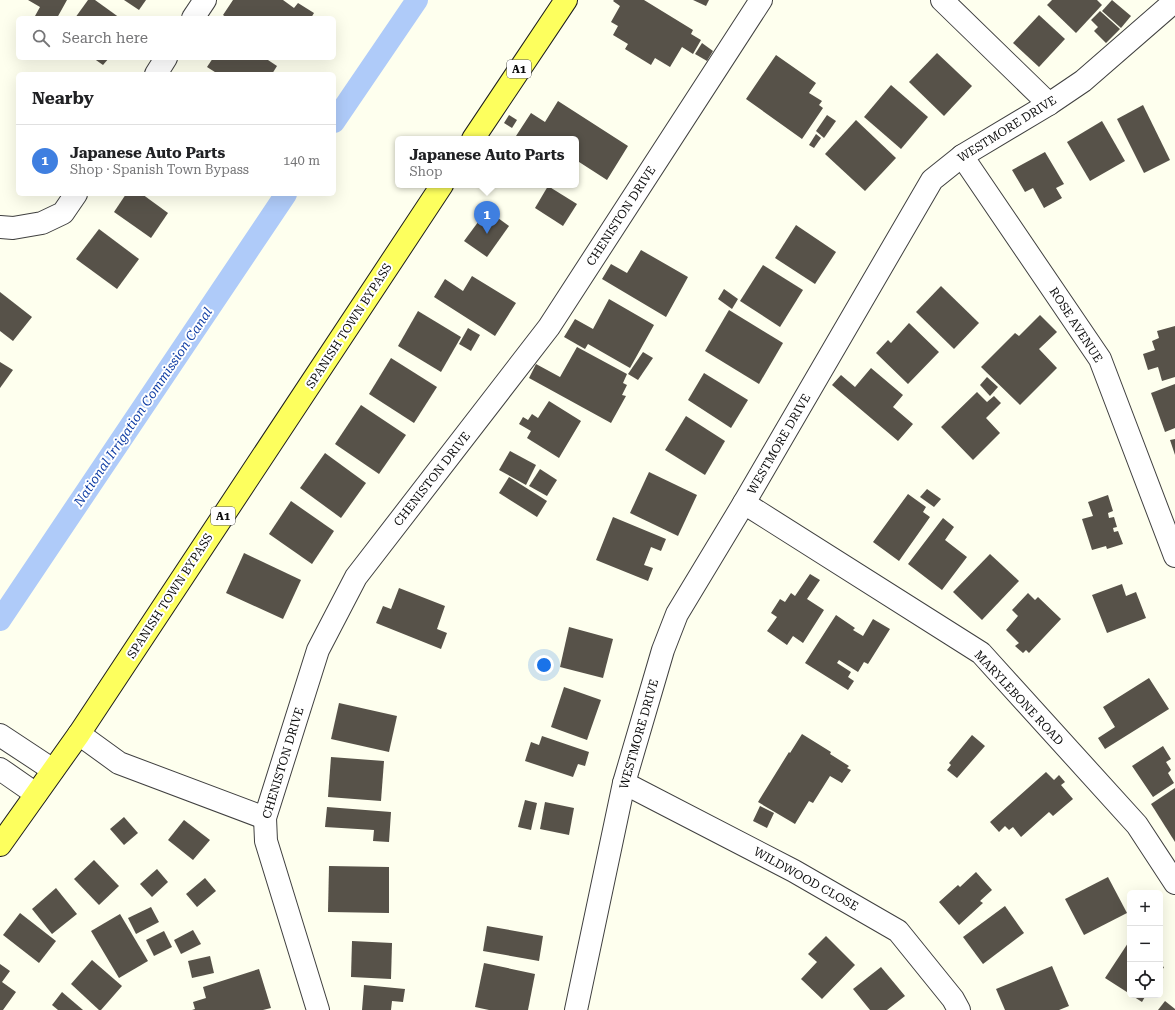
<!DOCTYPE html>
<meta charset="utf-8">
<style>
body{margin:0;font-family:"Roboto Serif",serif;background:#f2f2f2;color:#202124}
.controls{position:absolute;right:12px;bottom:12px;display:grid;overflow:hidden;border-radius:6px;box-shadow:0 4px 16px #0002}
.controls button{width:36px;height:36px;display:grid;place-items:center;padding:0;border:0;border-bottom:1px solid #e0e0e0;background:#fff;color:#202124;font:20px sans-serif}
.you{position:absolute;left:544px;top:665px;width:14px;height:14px;margin:-10px;border:3px solid #fff;border-radius:50%;background:#1a73e8;box-shadow:0 0 0 6px #1a73e833}
.badge{display:grid;place-items:center;width:26px;height:26px;border-radius:50%;background:#d93025;color:#fff;font-size:13px;font-weight:700}
.pin{position:absolute;translate:-50% -33px;filter:drop-shadow(0 1px 2px #0008)}
.pin::after{content:'';position:absolute;top:21px;width:14px;height:12px;background:inherit;clip-path:polygon(0 0,100% 0,50% 100%)}
.popup{position:absolute;left:395px;top:136px;width:184px;height:52px;box-sizing:border-box;display:grid;place-content:center;border-radius:6px;background:#fff;filter:drop-shadow(0 1px 3px #0005);font-size:13px;white-space:nowrap;color:#757577}
.popup b{font-size:15px;color:#202124}
.popup::after{content:'';position:absolute;left:50%;top:100%;margin-left:-8px;border:8px solid transparent;border-top-color:#fff}
.list{margin:0;padding:0;list-style:none}
h2{display:flex;justify-content:space-between;align-items:center;height:52px;margin:0;padding:0 16px;font-size:17px}
h2 small{font-size:13px;font-weight:400;color:#757577}
.list li{display:grid;grid-template-columns:26px 1fr auto;gap:12px;align-items:center;box-sizing:border-box;height:72px;padding:0 16px;border-top:1px solid #e0e0e0}
.list b{display:block;font-size:15px;white-space:nowrap}
.list p{margin:0;font-size:13px;white-space:nowrap;color:#757577}
.list em{font-size:13px;font-style:normal;color:#757577}
.icon{flex:none;width:22px;height:22px;fill:none;stroke:currentColor;stroke-width:2;stroke-linecap:round;stroke-linejoin:round}
.map{position:relative;flex:none;width:1175px;height:1010px;overflow:hidden}
.search{position:absolute;background:#fff;box-shadow:0 4px 16px #0002;left:16px;top:16px;width:320px;height:44px;display:flex;align-items:center;gap:10px;box-sizing:border-box;padding:0 14px;border-radius:6px;color:#757577;font-size:15px}
.panel{position:absolute;background:#fff;box-shadow:0 4px 16px #0002;left:16px;top:72px;width:320px;height:124px;border-radius:6px}
.map>svg:first-child{display:block}
</style>
<div class="map">
<svg width="1175" height="1010" viewBox="0 0 1175 1010">
<rect width="100%" height="100%" fill="#feffee"/>
<g fill="none" stroke-linecap="round" stroke-linejoin="round">
<g stroke="#afcbf9" stroke-width="22">
<polyline points="334,122 417,0"/>
<polyline points="0,620 286,194"/>
</g>
</g>
<g fill="#575249">
<polygon points="28,0 67,0 57,18 39,18 35,16 40,7"/>
<polygon points="88,0 95,0 120,18 75,18"/>
<polygon points="124,0 146,0 139,10"/>
<polygon points="233,0 283,0 294,8 298,3 314,13 311,18 227,18 223,15"/>
<polygon points="614,0 644,0 693,30 691,34 701,40 693,54 682,47 670,67 655,58 651,65 625,49 628,44 613,35 618,26 611,22 620,6 613,1"/>
<polygon points="693,0 709,0 706,6"/>
<polygon points="1052,0 1097,0 1102,5 1076,33 1047,5"/>
<polygon points="1112,0 1131,16 1121,28 1102,11"/>
<polygon points="1100,11 1120,29 1106,43 1094,31 1098,27 1091,20"/>
<polygon points="1039,15 1065,39 1039,67 1013,43"/>
<polygon points="702,43 713,51 707,61 695,54"/>
<polygon points="937,53 972,86 944,116 909,82"/>
<polygon points="776,55 816,83 809,93 822,101 819,105 823,108 802,139 746,99"/>
<polygon points="93,58 109,58 103,65"/>
<polygon points="213,58 265,58 277,66 272,74 218,74 207,67"/>
<polygon points="891,85 928,117 901,149 864,117"/>
<polygon points="558,101 628,146 607,180 576,160 576,139 521,139 516,136 531,113 545,122"/>
<polygon points="1143,105 1170,160 1144,173 1117,119"/>
<polygon points="509,115 517,120 512,128 504,123"/>
<polygon points="827,115 836,121 824,138 816,131"/>
<polygon points="856,120 896,158 865,191 825,154"/>
<polygon points="1102,121 1125,161 1090,181 1067,142"/>
<polygon points="816,134 821,138 814,148 809,145"/>
<polygon points="1045,152 1064,184 1056,188 1062,198 1044,208 1033,188 1025,192 1012,170"/>
<polygon points="548,186 577,204 563,226 535,208"/>
<polygon points="126,194 142,194 168,213 151,238 114,212"/>
<polygon points="487,210 509,226 487,257 464,241"/>
<polygon points="796,225 836,252 815,284 775,258"/>
<polygon points="99,229 139,259 117,289 76,259"/>
<polygon points="641,250 688,277 666,317 602,279 611,264 627,273"/>
<polygon points="763,265 803,290 780,327 740,301"/>
<polygon points="472,276 516,303 495,336 434,297 445,279 463,291"/>
<polygon points="941,286 979,323 954,349 916,312"/>
<polygon points="724,289 738,299 732,309 718,299"/>
<polygon points="0,292 32,317 13,341 0,331"/>
<polygon points="609,299 654,325 630,368 588,344 585,349 564,337 575,319 593,329"/>
<polygon points="729,310 783,343 759,384 705,351"/>
<polygon points="418,311 461,337 441,372 398,346"/>
<polygon points="1040,315 1057,332 1039,349 1057,368 1020,405 981,367 1015,333 1019,336"/>
<polygon points="909,323 939,352 908,384 876,353 888,340 891,343"/>
<polygon points="1175,326 1175,377 1162,381 1158,367 1148,370 1143,354 1155,350 1152,341 1159,338 1157,331"/>
<polygon points="468,328 480,335 471,351 459,344"/>
<polygon points="577,347 627,374 623,383 627,385 622,395 626,396 611,423 529,378 536,364 560,377"/>
<polygon points="643,352 653,358 638,380 628,374"/>
<polygon points="391,358 437,387 414,423 369,394"/>
<polygon points="0,362 13,370 0,388"/>
<polygon points="871,368 903,395 893,407 913,424 898,441 832,385 841,375 855,387"/>
<polygon points="704,373 748,400 731,428 688,400"/>
<polygon points="987,377 998,387 990,396 980,385"/>
<polygon points="1175,384 1175,428 1165,432 1151,393"/>
<polygon points="977,392 987,402 994,396 1001,403 986,418 1000,433 973,460 941,427"/>
<polygon points="549,401 581,421 559,458 527,438 531,431 519,424 523,417 528,420 532,414 538,418"/>
<polygon points="361,405 406,435 379,474 335,444"/>
<polygon points="686,416 725,441 705,475 665,450"/>
<polygon points="1175,439 1175,455 1170,440"/>
<polygon points="510,451 536,465 526,485 499,470"/>
<polygon points="325,453 366,483 341,518 300,488"/>
<polygon points="540,469 557,480 547,496 529,486"/>
<polygon points="649,472 697,495 678,536 630,513"/>
<polygon points="509,477 547,501 537,517 499,493"/>
<polygon points="927,489 941,499 934,507 920,497"/>
<polygon points="908,494 926,507 923,512 930,517 899,561 873,542"/>
<polygon points="1108,495 1113,511 1108,513 1109,518 1114,517 1117,527 1113,528 1114,532 1118,531 1123,544 1107,549 1106,546 1092,550 1082,519 1093,516 1088,502"/>
<polygon points="291,501 334,531 312,564 269,534"/>
<polygon points="613,517 666,539 661,551 651,547 644,565 653,568 648,581 596,560"/>
<polygon points="943,518 954,527 945,540 967,557 942,590 908,564"/>
<polygon points="244,553 301,580 283,619 226,593"/>
<polygon points="990,554 1019,581 982,620 953,592"/>
<polygon points="810,574 820,580 807,599 824,610 803,643 793,636 787,645 767,631 777,617 771,613 780,599 785,602 791,593 795,596"/>
<polygon points="1122,584 1126,596 1136,592 1146,618 1107,633 1092,595"/>
<polygon points="399,588 445,606 437,629 447,633 441,649 376,623 383,606 391,609"/>
<polygon points="1028,593 1035,600 1038,597 1061,619 1029,653 1026,650 1023,653 1015,646 1019,643 1006,630 1018,616 1012,610"/>
<polygon points="836,615 855,628 853,630 863,636 873,619 890,629 868,664 864,662 858,672 839,660 837,663 851,672 848,677 854,681 848,690 805,663"/>
<polygon points="569,627 613,639 603,678 560,667"/>
<polygon points="1149,678 1169,709 1105,749 1098,738 1115,727 1103,707"/>
<polygon points="564,687 601,700 587,740 551,727"/>
<polygon points="339,703 397,716 389,752 331,739"/>
<polygon points="802,734 831,752 830,754 849,766 847,768 851,770 842,783 830,776 813,803 809,801 795,824 758,802 789,752 790,753"/>
<polygon points="972,735 985,746 957,778 947,770 951,765 949,763"/>
<polygon points="542,736 589,752 585,766 578,764 573,777 525,761 531,742 539,745"/>
<polygon points="1163,746 1171,759 1166,762 1171,770 1168,773 1174,783 1153,797 1132,766"/>
<polygon points="331,757 384,761 381,801 328,797"/>
<polygon points="1046,772 1054,780 1059,775 1065,782 1061,785 1073,799 1053,816 1049,812 1021,837 1013,827 1009,830 1005,826 999,832 990,822"/>
<polygon points="1175,788 1175,842 1151,804"/>
<polygon points="525,800 537,803 531,830 518,827"/>
<polygon points="545,802 574,808 569,835 540,829"/>
<polygon points="760,806 774,813 767,828 753,821"/>
<polygon points="327,807 391,812 389,842 373,841 374,830 325,827"/>
<polygon points="124,817 138,833 124,845 110,829"/>
<polygon points="184,820 210,840 193,860 168,840"/>
<polygon points="94,860 119,886 99,905 74,879"/>
<polygon points="329,866 389,867 389,913 328,912"/>
<polygon points="157,869 168,882 152,897 140,884"/>
<polygon points="976,872 992,890 980,901 983,903 959,925 939,902 958,885 960,887"/>
<polygon points="1108,877 1127,913 1084,935 1065,899"/>
<polygon points="205,878 216,891 197,907 186,894"/>
<polygon points="56,888 77,914 52,934 32,909"/>
<polygon points="1005,906 1024,933 983,964 963,937"/>
<polygon points="151,907 159,922 136,934 128,918"/>
<polygon points="20,913 56,941 39,963 3,935"/>
<polygon points="120,914 148,961 119,978 91,931"/>
<polygon points="487,926 543,936 539,961 483,951"/>
<polygon points="193,930 201,944 181,954 174,940"/>
<polygon points="164,931 172,947 154,956 146,940"/>
<polygon points="826,936 855,965 822,999 801,979 817,962 808,954"/>
<polygon points="1130,940 1130,994 1105,978"/>
<polygon points="352,941 392,943 391,979 351,977"/>
<polygon points="210,956 214,973 192,978 188,961"/>
<polygon points="92,960 122,986 101,1010 99,1010 71,984"/>
<polygon points="484,963 535,974 528,1010 489,1010 475,1007"/>
<polygon points="0,964 10,971 2,982 16,992 3,1010 0,1010"/>
<polygon points="1160,965 1164,967 1160,974"/>
<polygon points="1052,966 1069,1006 1059,1010 1005,1010 996,989"/>
<polygon points="881,967 905,996 887,1010 870,1010 853,989"/>
<polygon points="259,969 271,1008 263,1010 192,1010 195,1009 193,1002 206,998 203,987"/>
<polygon points="364,985 405,989 403,1002 392,1001 391,1010 362,1010"/>
<polygon points="62,992 83,1010 58,1010 52,1005"/>
<polygon points="1131,995 1146,995 1142,1002"/>
<polygon points="1165,1001 1175,1009 1175,1010 1158,1010"/>
</g>
<g fill="none" stroke-linecap="round" stroke-linejoin="round">
<defs>
<g id="minor">
<polyline points="942,0 1049,104"/>
<polyline points="193,18 205,0"/>
<polyline points="156,74 166,58"/>
<polyline points="962,156 1100,359 1175,556"/>
<polyline points="0,227 13,228 42,223 63,213 76,194"/>
<polyline points="744,503 981,653 1137,825 1175,883"/>
<polyline points="79,734 119,763 265,818"/>
<polyline points="0,735 53,770"/>
<polyline points="0,769 36,794"/>
<polyline points="624,783 794,871 898,931 953,999 959,1010"/>
<polyline points="318,1010 266,841 265,818 318,650 356,577 549,327 761,0"/>
<polyline points="576,1010 624,783 663,650 677,614 744,503 932,180 962,156 1049,104 1083,81 1175,1"/>
</g>
<g id="major">
<polyline points="473,139 566,0"/>
<polyline points="0,845 79,734 442,185"/>
</g>
</defs>
<use href="#minor" stroke="#404040" stroke-width="24"/>
<use href="#major" stroke="#1e1e1e" stroke-width="24"/>
<use href="#minor" stroke="#fff" stroke-width="22"/>
<use href="#major" stroke="#fdff5e" stroke-width="22"/>
</g>
<g text-anchor="middle" dominant-baseline="central" stroke-width="4" stroke-linejoin="round" paint-order="stroke">
<g fill="#fff" stroke="#565656" stroke-width="1">
<rect x="507" y="60" width="24" height="18" rx="3"/>
<rect x="211" y="507" width="24" height="18" rx="3"/>
</g>
<g font-size="11" font-weight="bold" fill="#0d0d0d">
<text x="519" y="69">A1</text>
<text x="223" y="516">A1</text>
</g>
<g font-size="12" fill="#0d0d0d" stroke="#fff">
<text transform="translate(1007 129) rotate(-32)">WESTMORE DRIVE</text>
<text transform="translate(621 216) rotate(-57)">CHENISTON DRIVE</text>
<text transform="translate(1076 325) rotate(57)">ROSE AVENUE</text>
<text transform="translate(349 326) rotate(-57)">SPANISH TOWN BYPASS</text>
<text transform="translate(779 444) rotate(-60)">WESTMORE DRIVE</text>
<text transform="translate(432 479) rotate(-52)">CHENISTON DRIVE</text>
<text transform="translate(170 596) rotate(-57)">SPANISH TOWN BYPASS</text>
<text transform="translate(1019 698) rotate(47)">MARYLEBONE ROAD</text>
<text transform="translate(639 734) rotate(-74)">WESTMORE DRIVE</text>
<text transform="translate(283 763) rotate(-73)">CHENISTON DRIVE</text>
<text transform="translate(806 879) rotate(29)">WILDWOOD CLOSE</text>
</g>
<g font-size="13" font-style="italic" fill="#103ea5" stroke="#fff">
<text transform="translate(143 407) rotate(-56)">National Irrigation Commission Canal</text>
</g>
</g>
</svg>
<div class="controls">
<button>+</button>
<button>−</button>
<button><svg class="icon" aria-label="locate" viewBox="0 0 24 24"><circle cx="12" cy="12" r="6"/><path d="M12 2v4M12 18v4M2 12h4M18 12h4"/></svg></button>
</div>
<div class="you"></div>
<div class="pin badge" style="left:487px;top:234px;background:#3f7fe0">1</div>
<div class="popup"><b>Japanese Auto Parts</b>Shop</div>
<div class="search"><svg class="icon" aria-label="search" viewBox="0 0 24 24"><circle cx="10" cy="10" r="6"/><path d="M15 15l6 6"/></svg>Search here</div>
<section class="panel">
<h2>Nearby<small></small></h2>
<ul class="list">
<li><span class="badge" style="background:#3f7fe0">1</span><div><b>Japanese Auto Parts</b><p>Shop · Spanish Town Bypass</p></div><em>140 m</em></li>
</ul>
</section>
</div>
